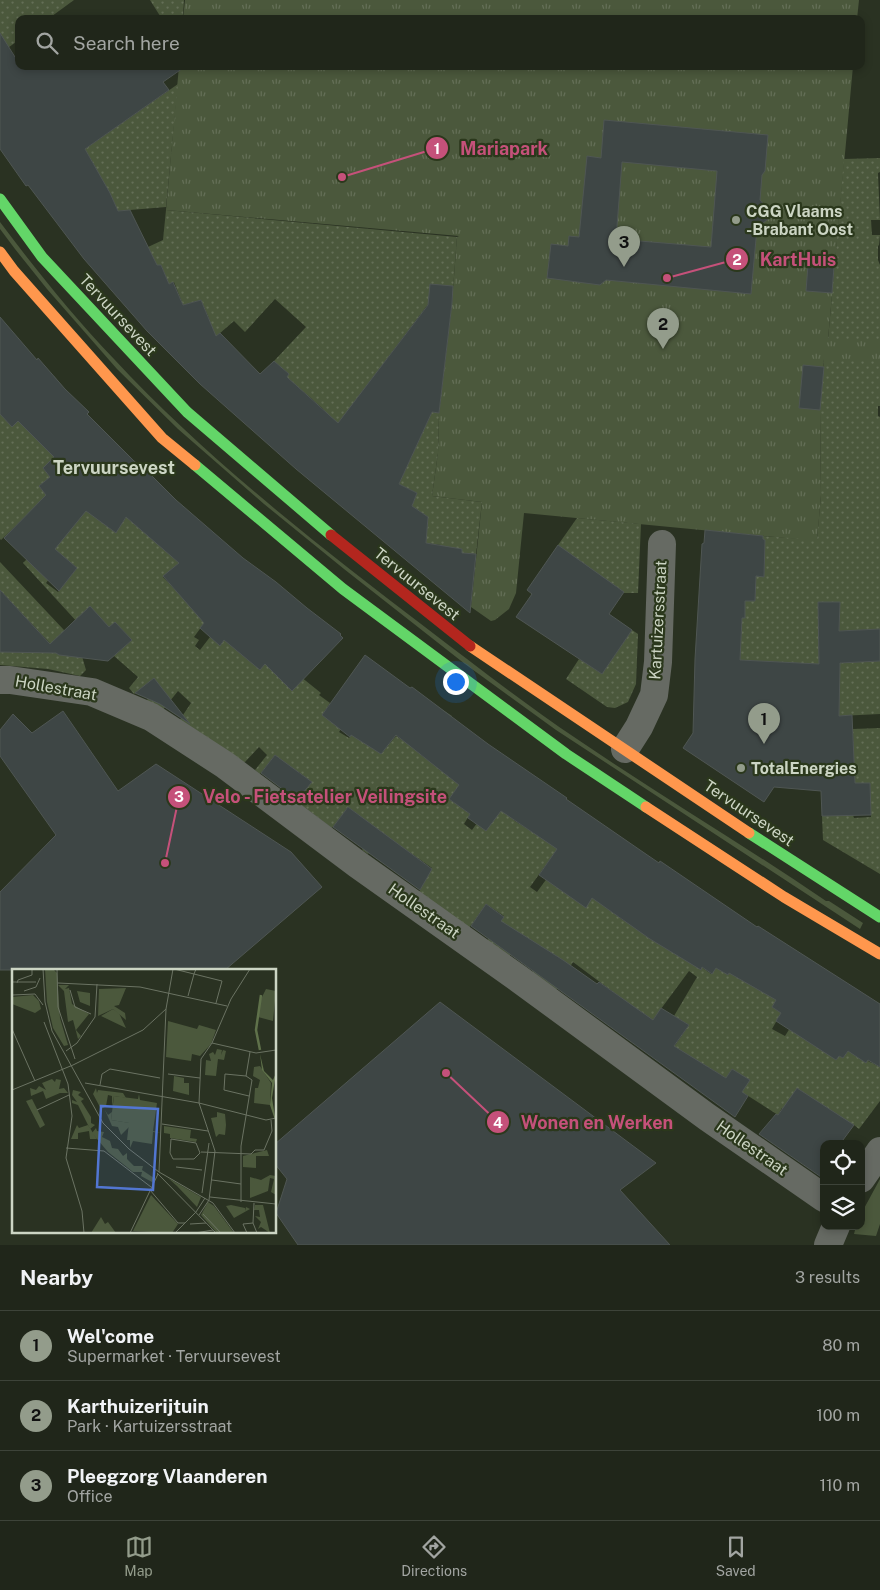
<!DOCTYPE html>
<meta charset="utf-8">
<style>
body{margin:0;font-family:"Public Sans",sans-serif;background:#2d3227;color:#f1f3f6}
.controls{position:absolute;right:15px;bottom:15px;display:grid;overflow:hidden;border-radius:10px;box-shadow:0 2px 8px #0003}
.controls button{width:45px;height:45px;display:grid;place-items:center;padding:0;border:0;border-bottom:1px solid #3d4339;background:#20261a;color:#f1f3f6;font:25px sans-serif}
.you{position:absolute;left:455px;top:681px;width:18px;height:18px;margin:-12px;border:4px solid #fff;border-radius:50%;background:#1a73e8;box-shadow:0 0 0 8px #1a73e833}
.badge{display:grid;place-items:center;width:32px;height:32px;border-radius:50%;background:#939c8b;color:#111;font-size:16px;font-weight:700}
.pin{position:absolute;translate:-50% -41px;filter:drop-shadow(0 1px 2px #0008)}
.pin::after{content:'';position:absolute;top:26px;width:18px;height:15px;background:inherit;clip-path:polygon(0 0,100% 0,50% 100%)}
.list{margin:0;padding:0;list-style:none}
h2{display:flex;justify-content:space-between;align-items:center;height:65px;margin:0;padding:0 20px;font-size:21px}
h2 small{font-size:16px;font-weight:400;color:#a2a5a2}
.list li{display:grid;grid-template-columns:32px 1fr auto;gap:15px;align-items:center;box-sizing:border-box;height:70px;padding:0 20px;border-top:1px solid #3d4339}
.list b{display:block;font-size:19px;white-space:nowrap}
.list p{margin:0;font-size:16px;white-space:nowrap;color:#a2a5a2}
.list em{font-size:16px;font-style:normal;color:#a2a5a2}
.icon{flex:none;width:28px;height:28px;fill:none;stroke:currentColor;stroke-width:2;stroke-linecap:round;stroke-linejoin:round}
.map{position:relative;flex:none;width:880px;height:1245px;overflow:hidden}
.search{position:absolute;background:#20261a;box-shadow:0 2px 8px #0003;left:15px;right:15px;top:15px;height:55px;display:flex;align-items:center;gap:12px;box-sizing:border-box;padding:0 18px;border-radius:10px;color:#a2a5a2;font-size:19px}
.sheet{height:275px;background:#20261a}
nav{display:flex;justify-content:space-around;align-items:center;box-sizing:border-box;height:70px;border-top:1px solid #3d4339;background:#20261a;font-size:14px;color:#a2a5a2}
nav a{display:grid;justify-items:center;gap:2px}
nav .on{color:#939c8b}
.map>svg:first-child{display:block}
</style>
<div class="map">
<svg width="880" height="1245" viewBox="0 0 880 1245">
<defs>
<pattern id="park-tufts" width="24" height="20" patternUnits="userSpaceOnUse" patternTransform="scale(1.25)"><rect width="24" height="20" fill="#4b583c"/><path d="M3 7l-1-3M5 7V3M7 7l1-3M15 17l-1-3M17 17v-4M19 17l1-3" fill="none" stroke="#646f57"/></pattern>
<pattern id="garden-dots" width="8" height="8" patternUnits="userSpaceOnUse" patternTransform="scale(1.25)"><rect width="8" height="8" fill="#4b583c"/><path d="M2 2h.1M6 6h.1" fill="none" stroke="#646f57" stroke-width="1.8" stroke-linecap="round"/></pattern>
</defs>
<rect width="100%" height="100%" fill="#2a3222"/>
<g fill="#4b583c">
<path d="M0 222C36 270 73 316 114 359 205 457 318 546 425 627 475 665 525 704 577 739 659 795 744 845 826 901H829L863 923 860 929 556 730 465 664 344 569 264 504 178 429 117 369 47 289 15 249 0 229Z"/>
<polygon points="880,1179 880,1224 876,1236 854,1234 856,1226 861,1226 861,1214"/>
</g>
<g fill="url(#park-tufts)">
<polygon points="185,0 859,0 857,19 183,19"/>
<polygon points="179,66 853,66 828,339 880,340 880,359 824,359 820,409 821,495 817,541 524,513 516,593 509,609 495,620 491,621 471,607 482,502 432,496 438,453 439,413 452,303 457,237 459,236 166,210"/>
</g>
<g fill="url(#garden-dots)" fill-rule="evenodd">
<polygon points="0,0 74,0 48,19 19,19 19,40 2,52 0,48"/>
<polygon points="150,0 184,0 183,15 178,19 162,19"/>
<polygon points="178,84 166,207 118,211 113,200 109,202 91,173 96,168 85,149"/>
<polygon points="880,158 880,172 878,173 880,220 871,220 872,235 880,235 879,245 878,246 878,260 880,265 880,340 828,340 844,159"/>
<polygon points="166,210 457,237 452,303 432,299 337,425 322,408 304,392 282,382 289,374 274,361 306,327 275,299 245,332 234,321 212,340 209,318 201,300 183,305 174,282 169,284 161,265 156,265 148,247 163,240"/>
<polygon points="824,359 880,359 880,406 878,406 878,416 880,417 880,629 839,631 840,602 818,602 819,665 740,660 742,618 745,618 745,601 755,601 756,576 764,576 765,540 763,539 763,536 817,540 821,495 820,410"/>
<path d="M54 376 67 392 46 449 54 457 43 468 50 477 39 486 46 495 71 472 116 532 127 516 179 563 163 577 179 594 218 604 194 637 199 640 195 646 200 650 210 637 235 624 321 693 319 695 330 703 322 715 329 720 334 714 346 722 339 732 349 738 361 722 371 747 381 754 396 736 407 743 435 705 452 716 421 755 460 784 449 799 470 814 464 824 472 830 493 801 515 821 558 848 530 887 537 892 548 877 592 897 624 921 633 907 693 883 655 942 664 947 671 936 684 954 711 974 716 968 728 974 730 972 777 1000 772 1007 781 1013 772 1029 785 1036 795 1020 836 1060 839 1056 843 1058 848 1051 880 1067V1101L859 1129 854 1125 791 1114 782 1108 778 1115 742 1092 749 1080 732 1069 726 1078 708 1067 703 1074 669 1054 689 1025 674 1016 697 977 689 971 652 1021 573 962 553 995 528 978 538 964 524 936 505 962 483 947 504 916 486 904 467 931 419 892 432 868 385 835 368 854 362 850 380 831 348 807 332 828 296 801 311 782 299 772 295 776 275 755 260 774 255 770 267 755 259 747 245 762H238L179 721 191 703 178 691 162 711 141 705 161 688 154 678 134 694 129 688 138 677 114 656 132 640 115 622 95 640 90 636 23 563 42 544 20 522 1 540 0 539V410ZM68 560 77 568 58 592 46 583 60 565Z"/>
<polygon points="432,412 439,413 438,453 432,496 482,502 476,554 462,553 462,549 441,548 441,545 426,543 428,517 412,506 417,493 399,484"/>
<polygon points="577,518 641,524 638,593 624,593 616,586 598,613 582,563 558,545"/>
<polygon points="0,562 79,646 86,670 80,676 48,669 0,665 0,652 56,652 61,655 0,590"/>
<polygon points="632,630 638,634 636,684 628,702 615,708 607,707 566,679 579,659 602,674"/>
<polygon points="880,661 880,714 839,716 840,663"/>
<polygon points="880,728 880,874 823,840 822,816 853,815 854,818 871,817 870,783 854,783 853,729"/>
</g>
<g fill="#3e4645" stroke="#4f5653" fill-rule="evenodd">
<polygon points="0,33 15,57 17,56 19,60 19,66 186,66 163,82 169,90 85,149 110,193 118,211 130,210 157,265 161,265 169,284 173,282 183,305 201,300 216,336 220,333 260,374 274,361 289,374 287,377 338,423 428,305 430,284 453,286 452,303 439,413 432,412 399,484 417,493 412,506 428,517 426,543 462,549 462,553 476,554 470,613 296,469 200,384 147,331 84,259 28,185 26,186 0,149"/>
<path d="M604 120 768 135 765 171 762 175 760 200 773 215 757 228 751 294 606 280 600 285 547 278 551 244 568 246 569 236 579 237 587 156 601 158ZM622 162 717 171 711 247 616 239Z"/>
<polygon points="808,265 834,267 832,293 806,291"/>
<polygon points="0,317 37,360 38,358 65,389 89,412 87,414 134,461 151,475 176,500 243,558 276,582 307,608 341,634 340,635 343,638 292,691 265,664 260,670 224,640 220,646 200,628 204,623 163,576 179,563 126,517 116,533 86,511 55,549 77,568 59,591 4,538 46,495 39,486 50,477 43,468 54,457 18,421 12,427 0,414"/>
<polygon points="803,365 824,367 820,410 799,408"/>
<polygon points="705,530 763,536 763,539 765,540 764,577 756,576 755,601 745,601 745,618 742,618 740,660 819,664 818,602 840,602 839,631 880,629 880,661 840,663 839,716 852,715 855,783 870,783 871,815 822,816 821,791 774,787 764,802 683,748 693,733 695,659 702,544 704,543"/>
<polygon points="558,545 624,592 609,614 632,630 602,674 516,617 532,594 527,590"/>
<polygon points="0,590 50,644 90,606 109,627 115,622 132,640 108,661 59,655 56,653 0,652"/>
<polygon points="365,655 410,688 412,687 488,744 567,798 566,799 640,850 659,863 660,861 757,927 758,926 880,1004 880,1067 868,1060 866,1063 848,1051 843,1058 839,1056 836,1060 776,1021 781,1013 772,1007 776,1000 729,973 728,975 716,968 712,974 702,967 701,970 650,939 592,898 586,908 539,875 557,849 501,811 486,831 468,818 470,814 449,799 459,785 396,735 381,754 351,735 350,737 322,715"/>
<polygon points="154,678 190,724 160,704 135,693"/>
<polygon points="63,711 118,791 156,764 291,852 322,887 225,970 0,970 0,892 56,835 0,756 0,730 13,714 32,733"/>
<polygon points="275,755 312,782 297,800 261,773"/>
<polygon points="348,807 432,869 420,890 333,827"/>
<polygon points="486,904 504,917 501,921 563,960 597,984 599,982 653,1020 661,1008 689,1025 674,1046 726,1078 732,1069 750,1080 742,1092 748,1096 735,1117 471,926"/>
<polygon points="440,1002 656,1163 620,1190 670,1245 298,1245 276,1213 287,1179 275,1164 275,1144"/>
<polygon points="797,1088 854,1125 840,1144 824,1144 824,1179 759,1134 776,1114 778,1115"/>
</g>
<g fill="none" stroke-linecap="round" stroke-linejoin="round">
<g stroke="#666a63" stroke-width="28">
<polyline points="0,680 10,680 92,692 151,717 225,765 357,864 519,979 707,1117 824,1198"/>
<polyline points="625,749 639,727 654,695 658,662 662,544"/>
<polyline points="861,1179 880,1151"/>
<polyline points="828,1245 836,1226"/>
</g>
<g stroke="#63d668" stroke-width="11">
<polyline points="0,199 42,257 187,412 331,535"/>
<polyline points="195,465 343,589 566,754 646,807"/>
<polyline points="749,833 880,917"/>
</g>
<g stroke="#ff974d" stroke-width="11">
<polyline points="0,252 14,271 162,438 195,465"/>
<polyline points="470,646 749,833"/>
<polyline points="646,807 784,897 880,954"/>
</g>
<polyline stroke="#b3261e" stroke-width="11" points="331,535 470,646"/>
</g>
<g fill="#939c8b" stroke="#2b381c" stroke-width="2">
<circle cx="736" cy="220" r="5"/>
<circle cx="741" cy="768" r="5"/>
</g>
<g text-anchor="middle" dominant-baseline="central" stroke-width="4.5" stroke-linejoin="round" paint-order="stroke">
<g font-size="16" font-weight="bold" fill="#ccd5c4" stroke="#2b381c" text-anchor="start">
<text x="746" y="211">CGG Vlaams<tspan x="746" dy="18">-Brabant Oost</tspan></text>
<text x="751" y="768">TotalEnergies</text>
</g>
<g font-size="16" fill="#ccd5c4" stroke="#2b381c">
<text transform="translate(118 315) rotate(47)">Tervuursevest</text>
<text transform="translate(417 584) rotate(39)">Tervuursevest</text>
<text transform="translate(658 620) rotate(-87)">Kartuizersstraat</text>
<text transform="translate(56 688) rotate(10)">Hollestraat</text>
<text transform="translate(749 813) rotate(34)">Tervuursevest</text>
<text transform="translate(424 911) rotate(35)">Hollestraat</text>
<text transform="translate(752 1148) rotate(35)">Hollestraat</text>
</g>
<g font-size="18" font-weight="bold" fill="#ccd5c4" stroke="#2b381c">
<text x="114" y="467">Tervuursevest</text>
</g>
</g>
<g transform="translate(12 969)">
<rect width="264" height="264" fill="#2a3222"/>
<path d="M33 0H41L45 4 48 49 56 76 52 77 41 59 35 33ZM21 26 27 32 29 40 23 44 0 35V28ZM20 130 33 156 28 159 14 132ZM156 209 189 228 185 238 165 217ZM196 233 202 237 222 264H205L189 246Z" fill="#4b583c"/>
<path d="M101 40 107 44 114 59 89 47ZM139 226 166 255 160 264 121 262Z" fill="#4b583c"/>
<path d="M46 16H57L53 20 57 19 60 35 77 45 64 61 69 67 66 70 61 51 56 53 52 22ZM254 20 264 22 261 52 246 48 248 32ZM65 22 78 24V37L68 33ZM156 52 185 60 187 56 204 61 199 75 188 87 180 85 179 92 166 90 154 88ZM248 97 259 114 258 136 242 134 243 119H246L248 111 241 107 242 98ZM162 107 172 109V114H177V126L161 122ZM127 125 128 131 145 134 141 162 149 164 141 163 140 175 121 172 118 179V171H115L117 154 99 151 102 127 126 130ZM65 156 67 159 76 156 85 170H78L77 162 66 164V170H59ZM152 157 179 161 178 169 185 170 184 173 158 169V165L152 164ZM255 181 257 187H244V199L231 198V187ZM258 206 264 207V226L259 223 262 210 258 209 256 222 238 229V208L249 211Z" fill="#4b583c"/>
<path d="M114 19 107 36 102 37 113 44 114 51 101 40 86 47 87 20ZM205 80 210 81 209 86 211 81 214 82 212 91 206 90 204 107 193 106 194 91 199 92 197 85 201 83 203 86ZM40 110 43 113 44 110 49 111 47 120 52 119 56 124H48L34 130 31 122 19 127 18 119 24 121 27 117 34 121 30 114ZM84 119 85 124 86 121 111 124 114 129 102 127 100 139V127L96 126 94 137 89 140 81 125ZM61 121 69 123 66 126 72 130 69 132 79 148V154L83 156 78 160 66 136 60 134V131L65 133 60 126ZM93 141 96 146 100 143 99 151 118 154 117 158 109 166 106 158 100 157ZM205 143 213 145 214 156 213 166 207 165 204 168 199 149 205 148ZM84 159 85 162 92 163 90 168 98 172 100 179 106 180 111 187 115 184V190L122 197H131L130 201 142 209 140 213 129 207 130 203H121L96 183 80 164ZM219 236 233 239V242L234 238 238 240 222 249 214 237ZM243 236H251L258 264 249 258 246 260 249 253 243 247 248 248 247 241H242ZM89 248 93 255 96 253 104 264H79Z" fill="#4b583c"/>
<path d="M248 85 252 102 261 111 264 104 260 129 264 154 258 136 260 114 250 101Z" fill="#5f714a"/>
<path fill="none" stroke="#5f714a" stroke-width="2.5" d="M248 81 244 61 249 26"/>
<path fill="none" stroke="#6b7363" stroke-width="1" d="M31 0 33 33 40 62 91 154 117 180 147 203 201 234 223 264M45 0 46 38 63 90M162 0 182 5 184 0M0 13H24M5 14 6 11 20 6V0M46 14 128 18 215 37M58 21 63 38 79 45M12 22 24 18 28 9M0 26 23 25 31 36M176 27 182 5 210 12 204 34M32 53 56 115 60 147 54 189 70 242 72 264M0 60 23 112M200 74 244 84 264 81M54 82 65 74 83 48 85 15M61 96 131 61 154 40 161 0M156 105 188 109M234 107 213 105 212 121 237 127M73 114 187 134 254 151 264 149M88 116 90 105 98 100 148 109M0 121 61 96M25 141 57 126M150 155 196 162M159 170 184 174 188 184 182 190H161L158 184ZM54 179 92 182 139 218M189 183 239 185 243 181H252L260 162 259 151M164 198 190 201M147 203 154 40M145 204 204 264M200 211 229 215M138 221 166 254H173M190 224 197 174M198 228 264 235M197 231 203 182 187 134 189 90 200 74 219 30 238 0M229 233V177L240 111 234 107 238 83M242 234 241 254 245 264M184 243 193 229M191 245 209 264M187 246 197 231M178 255 194 254M118 264 146 205M163 264 184 243M183 264 201 261M235 264 231 255 241 254"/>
<path fill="#5276d2" fill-opacity="0.15" stroke="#5276d2" stroke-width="2.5" d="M89 137 146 140 141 221 85 218Z"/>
<rect width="264" height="264" fill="none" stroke="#ccd5c4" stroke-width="2.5"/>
</g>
<path fill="none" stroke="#c5517a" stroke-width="2" d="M342 177L437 148M667 278L737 259M165 863L179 797M446 1073L498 1122"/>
<g fill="#c5517a" stroke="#2b381c" stroke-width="2">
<circle cx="342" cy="177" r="5"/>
<circle cx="667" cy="278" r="5"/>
<circle cx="165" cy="863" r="5"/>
<circle cx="446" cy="1073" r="5"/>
<circle cx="437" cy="148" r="12"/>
<circle cx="737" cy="259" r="12"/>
<circle cx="179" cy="797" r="12"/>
<circle cx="498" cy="1122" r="12"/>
</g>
<g font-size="15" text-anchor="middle" font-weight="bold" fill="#fff">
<text x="437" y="154">1</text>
<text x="737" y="265">2</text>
<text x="179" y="802">3</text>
<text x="498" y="1128">4</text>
</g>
<g font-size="18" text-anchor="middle" font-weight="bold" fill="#c5517a" stroke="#2b381c" stroke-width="4.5" stroke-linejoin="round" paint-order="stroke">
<text x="504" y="155">Mariapark</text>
<text x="798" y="266">KartHuis</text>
<text x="325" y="803">Velo - Fietsatelier Veilingsite</text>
<text x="597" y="1129">Wonen en Werken</text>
</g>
</svg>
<div class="controls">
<button><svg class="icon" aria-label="locate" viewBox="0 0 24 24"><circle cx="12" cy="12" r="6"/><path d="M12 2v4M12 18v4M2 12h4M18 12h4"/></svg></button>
<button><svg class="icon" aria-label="layers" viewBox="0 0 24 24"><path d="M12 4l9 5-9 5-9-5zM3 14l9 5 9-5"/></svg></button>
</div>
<div class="you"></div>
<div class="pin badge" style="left:764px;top:744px">1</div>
<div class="pin badge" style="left:663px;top:349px">2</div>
<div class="pin badge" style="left:624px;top:267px">3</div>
<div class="search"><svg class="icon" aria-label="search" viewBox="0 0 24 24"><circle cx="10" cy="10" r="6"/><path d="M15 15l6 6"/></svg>Search here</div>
</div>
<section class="sheet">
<h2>Nearby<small>3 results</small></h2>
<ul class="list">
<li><span class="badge">1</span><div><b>Wel'come</b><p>Supermarket · Tervuursevest</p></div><em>80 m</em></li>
<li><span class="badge">2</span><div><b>Karthuizerijtuin</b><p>Park · Kartuizersstraat</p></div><em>100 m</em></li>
<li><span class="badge">3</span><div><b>Pleegzorg Vlaanderen</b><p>Office</p></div><em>110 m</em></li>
</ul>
</section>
<nav>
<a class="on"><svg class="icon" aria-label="map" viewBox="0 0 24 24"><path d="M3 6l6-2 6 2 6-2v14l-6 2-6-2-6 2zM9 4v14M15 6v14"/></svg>Map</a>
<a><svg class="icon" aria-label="directions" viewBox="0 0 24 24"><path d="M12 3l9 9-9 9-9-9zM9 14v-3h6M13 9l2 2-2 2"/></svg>Directions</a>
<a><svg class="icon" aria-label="saved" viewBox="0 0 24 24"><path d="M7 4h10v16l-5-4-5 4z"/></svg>Saved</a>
</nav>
